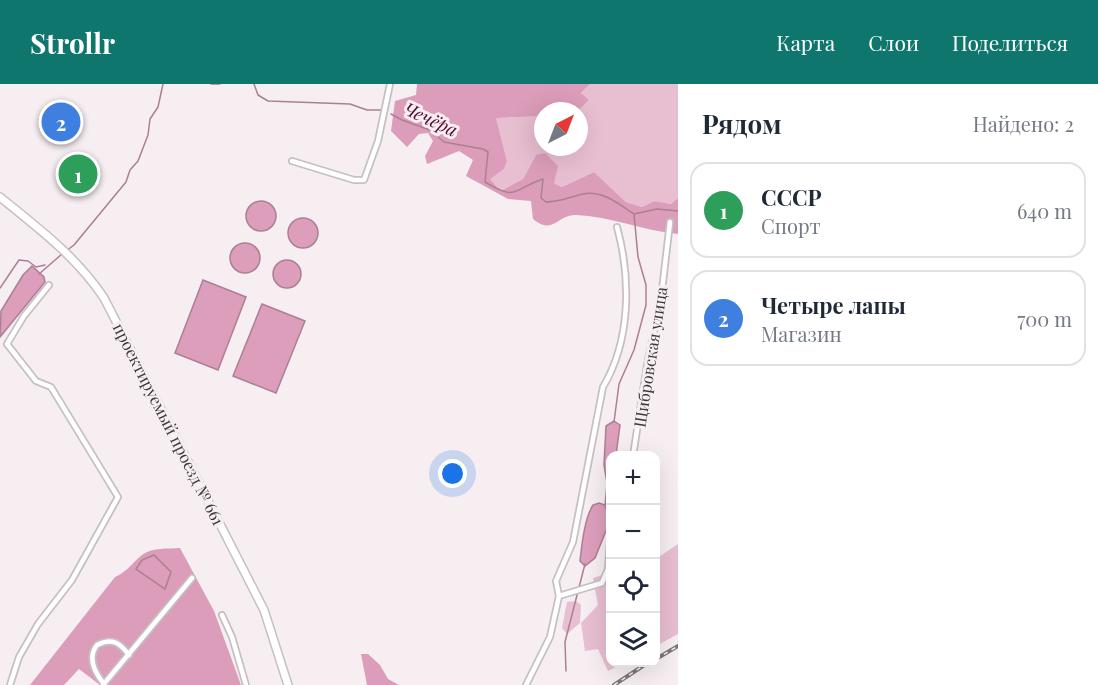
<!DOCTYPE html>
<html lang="ru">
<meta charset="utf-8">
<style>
body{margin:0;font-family:"Playfair Display",serif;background:#f2f2f3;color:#1f2937}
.controls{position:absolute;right:18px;bottom:18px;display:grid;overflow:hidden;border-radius:12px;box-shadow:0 6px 24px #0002}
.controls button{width:54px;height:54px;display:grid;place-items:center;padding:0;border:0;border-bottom:2px solid #e0e1e3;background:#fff;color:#1f2937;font:30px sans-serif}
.compass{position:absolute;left:534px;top:18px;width:54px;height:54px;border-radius:50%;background:#fff;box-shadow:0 6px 24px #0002;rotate:42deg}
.you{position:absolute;left:453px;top:390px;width:21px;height:21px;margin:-15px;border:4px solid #fff;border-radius:50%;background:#1a73e8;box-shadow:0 0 0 9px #1a73e833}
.badge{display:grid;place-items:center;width:39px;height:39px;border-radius:50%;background:#0f766e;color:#fff;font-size:20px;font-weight:700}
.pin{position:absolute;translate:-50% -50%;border:3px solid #fff;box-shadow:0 2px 6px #0006}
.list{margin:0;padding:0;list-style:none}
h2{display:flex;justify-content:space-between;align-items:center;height:78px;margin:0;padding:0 24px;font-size:26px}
h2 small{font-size:20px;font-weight:400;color:#747a83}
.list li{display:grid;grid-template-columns:39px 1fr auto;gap:18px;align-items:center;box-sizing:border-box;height:96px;margin:0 12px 12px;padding:0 12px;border:2px solid #e0e1e3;border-radius:18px}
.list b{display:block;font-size:22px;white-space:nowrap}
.list p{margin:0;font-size:20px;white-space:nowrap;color:#747a83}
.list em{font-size:20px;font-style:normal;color:#747a83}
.icon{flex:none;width:33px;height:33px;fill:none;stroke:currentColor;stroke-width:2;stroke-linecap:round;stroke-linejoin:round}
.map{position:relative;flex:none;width:678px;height:601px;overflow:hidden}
header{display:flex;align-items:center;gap:36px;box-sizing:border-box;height:84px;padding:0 30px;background:#0f766e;color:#fff}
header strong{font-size:28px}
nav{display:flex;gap:33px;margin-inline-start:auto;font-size:21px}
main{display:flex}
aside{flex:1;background:#fff}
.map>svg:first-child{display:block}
</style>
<header>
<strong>Strollr</strong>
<nav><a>Карта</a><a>Слои</a><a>Поделиться</a></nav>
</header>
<main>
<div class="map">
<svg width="678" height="601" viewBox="0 0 678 601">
<rect width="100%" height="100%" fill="#f6eef1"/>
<g fill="#e8bed1">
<polygon points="590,0 678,0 678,114 671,120 654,117 642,123 626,118 594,88 562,103 554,99 536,71 523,95 499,107 489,95 504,85 507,77 496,34 543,32 543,63 579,63 578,27 589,16 581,9"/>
<polygon points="678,460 678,550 656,562 656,475"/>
<polygon points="610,488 610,578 624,579 608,587 598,565 585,567 581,539 598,521 593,494"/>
<polygon points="576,517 581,521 580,539 567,550 562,544 567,518"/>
</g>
<g fill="#db9dba">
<path d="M417 0H590L581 9 589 16 578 27H543V32L496 34 507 77 504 85 490 95 500 107 523 95 536 71 545 69 558 82 554 99 562 103 594 88 626 118 642 123 654 117 671 120 678 114V150C644 147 610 132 576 131 557 130 554 152 533 135L531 117 508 115 466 92 473 76 459 67 427 80 425 72 433 57 428 49 419 50 407 63 391 47 395 17 416 11Z"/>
<path d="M180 464 214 527 241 601H100L79 585 64 601H30L115 493C127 488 132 479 142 471 152 463 168 465 180 464Z"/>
<polygon points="361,570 368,570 380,581 388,595 399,601 367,601"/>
</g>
<g fill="#dc9ebb" stroke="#ac7f94" stroke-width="1.5">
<circle cx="261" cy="132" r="15"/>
<circle cx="303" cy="149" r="15"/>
<circle cx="245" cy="174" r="15"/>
<circle cx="287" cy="190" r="14"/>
<polygon points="32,182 44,193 45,198 0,253 1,227 23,191"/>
<polygon points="203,196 246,213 218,286 175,269"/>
<polygon points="262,220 305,237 276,309 233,292"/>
<polygon points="614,337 620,341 616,371 610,372 610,397 607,399 604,381 606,342"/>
<path d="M599 419 605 421 610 437 595 474 585 482 580 477C582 460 584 436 593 421Z"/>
<polygon points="154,471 171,488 165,505 136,485 142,476"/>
</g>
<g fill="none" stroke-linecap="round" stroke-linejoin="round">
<g stroke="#ac7f94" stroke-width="1.5">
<polyline points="211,0 220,0"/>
<polyline points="254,0 258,11 268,17 350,20 367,26 381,26"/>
<path d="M391 30 402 36 430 46 444 58 483 65 488 68 485 98C518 118 512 105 543 95L541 114 546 118C561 118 569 113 583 110 602 106 619 120 634 130L657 125 678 127"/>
<polyline points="66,167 74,161 126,98 130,86 138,77 148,51 150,35 158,23 163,0"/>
<polyline points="39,190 62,170"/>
<polyline points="0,204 19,176 28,177 36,183 45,181"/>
<polyline points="614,338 619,300 634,266 646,221 646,201 638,173 634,130"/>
<polyline points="605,422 607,400"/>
<polyline points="566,587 565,558 585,480"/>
</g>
<defs>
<g id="minor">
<polyline points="292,77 354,96 364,96 378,57 390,0"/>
<polyline points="633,372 647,281 661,215 670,138"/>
<polyline points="559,512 602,499 608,485 610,456"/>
<polyline points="222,531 232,553 246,601"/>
<path d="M104 600C95 589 87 574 97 561 112 553 120 559 129 571"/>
<polyline points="10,601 19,573 38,540 72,496 118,413 51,303 36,297 7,260 24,232 49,201"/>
<polyline points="103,601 192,494"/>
<path d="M526 601 550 553 559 512 556 497 573 458 603 303C631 256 631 194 617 143"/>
</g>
<path id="secondary" d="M0 113C38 144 76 172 104 214L264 526 288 601"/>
</defs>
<use href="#minor" stroke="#c7bfc2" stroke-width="8"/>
<use href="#secondary" stroke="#c7bfc2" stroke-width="10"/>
<use href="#minor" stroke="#fff" stroke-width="4.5"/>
<use href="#secondary" stroke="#fff" stroke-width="7"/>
<defs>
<g id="rail">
<polyline points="656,575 678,562"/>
<polyline points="614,601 649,578"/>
</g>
</defs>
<use href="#rail" stroke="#7b7779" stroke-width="4"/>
<use href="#rail" stroke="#f6eef1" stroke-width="1.5" stroke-dasharray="4.5" stroke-linecap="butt"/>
</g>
<g text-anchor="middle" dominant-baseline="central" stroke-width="6" stroke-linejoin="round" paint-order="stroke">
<g font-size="16" fill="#3b383a" stroke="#f6eef1">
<text transform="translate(650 273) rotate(-81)">Щибровская улица</text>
<text transform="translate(169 340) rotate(63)">проектируемый проезд № 661</text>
</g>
<g font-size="18" font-style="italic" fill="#530937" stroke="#f6eef1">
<text transform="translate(431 35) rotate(25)">Чечёра</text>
</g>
</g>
</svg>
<div class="controls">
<button>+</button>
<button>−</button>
<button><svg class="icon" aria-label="locate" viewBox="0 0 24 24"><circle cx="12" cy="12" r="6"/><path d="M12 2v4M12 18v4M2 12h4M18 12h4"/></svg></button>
<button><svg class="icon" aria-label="layers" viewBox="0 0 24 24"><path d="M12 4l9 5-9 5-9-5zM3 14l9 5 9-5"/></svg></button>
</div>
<svg class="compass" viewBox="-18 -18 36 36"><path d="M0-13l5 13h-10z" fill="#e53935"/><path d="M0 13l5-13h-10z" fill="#747a83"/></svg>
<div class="you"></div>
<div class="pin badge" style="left:78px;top:90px;background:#2e9e5b">1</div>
<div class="pin badge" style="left:61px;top:38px;background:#3f7fe0">2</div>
</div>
<aside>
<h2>Рядом<small>Найдено: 2</small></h2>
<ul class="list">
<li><span class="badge" style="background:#2e9e5b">1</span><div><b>СССР</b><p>Спорт</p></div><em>640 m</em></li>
<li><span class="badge" style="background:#3f7fe0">2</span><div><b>Четыре лапы</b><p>Магазин</p></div><em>700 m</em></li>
</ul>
</aside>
</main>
